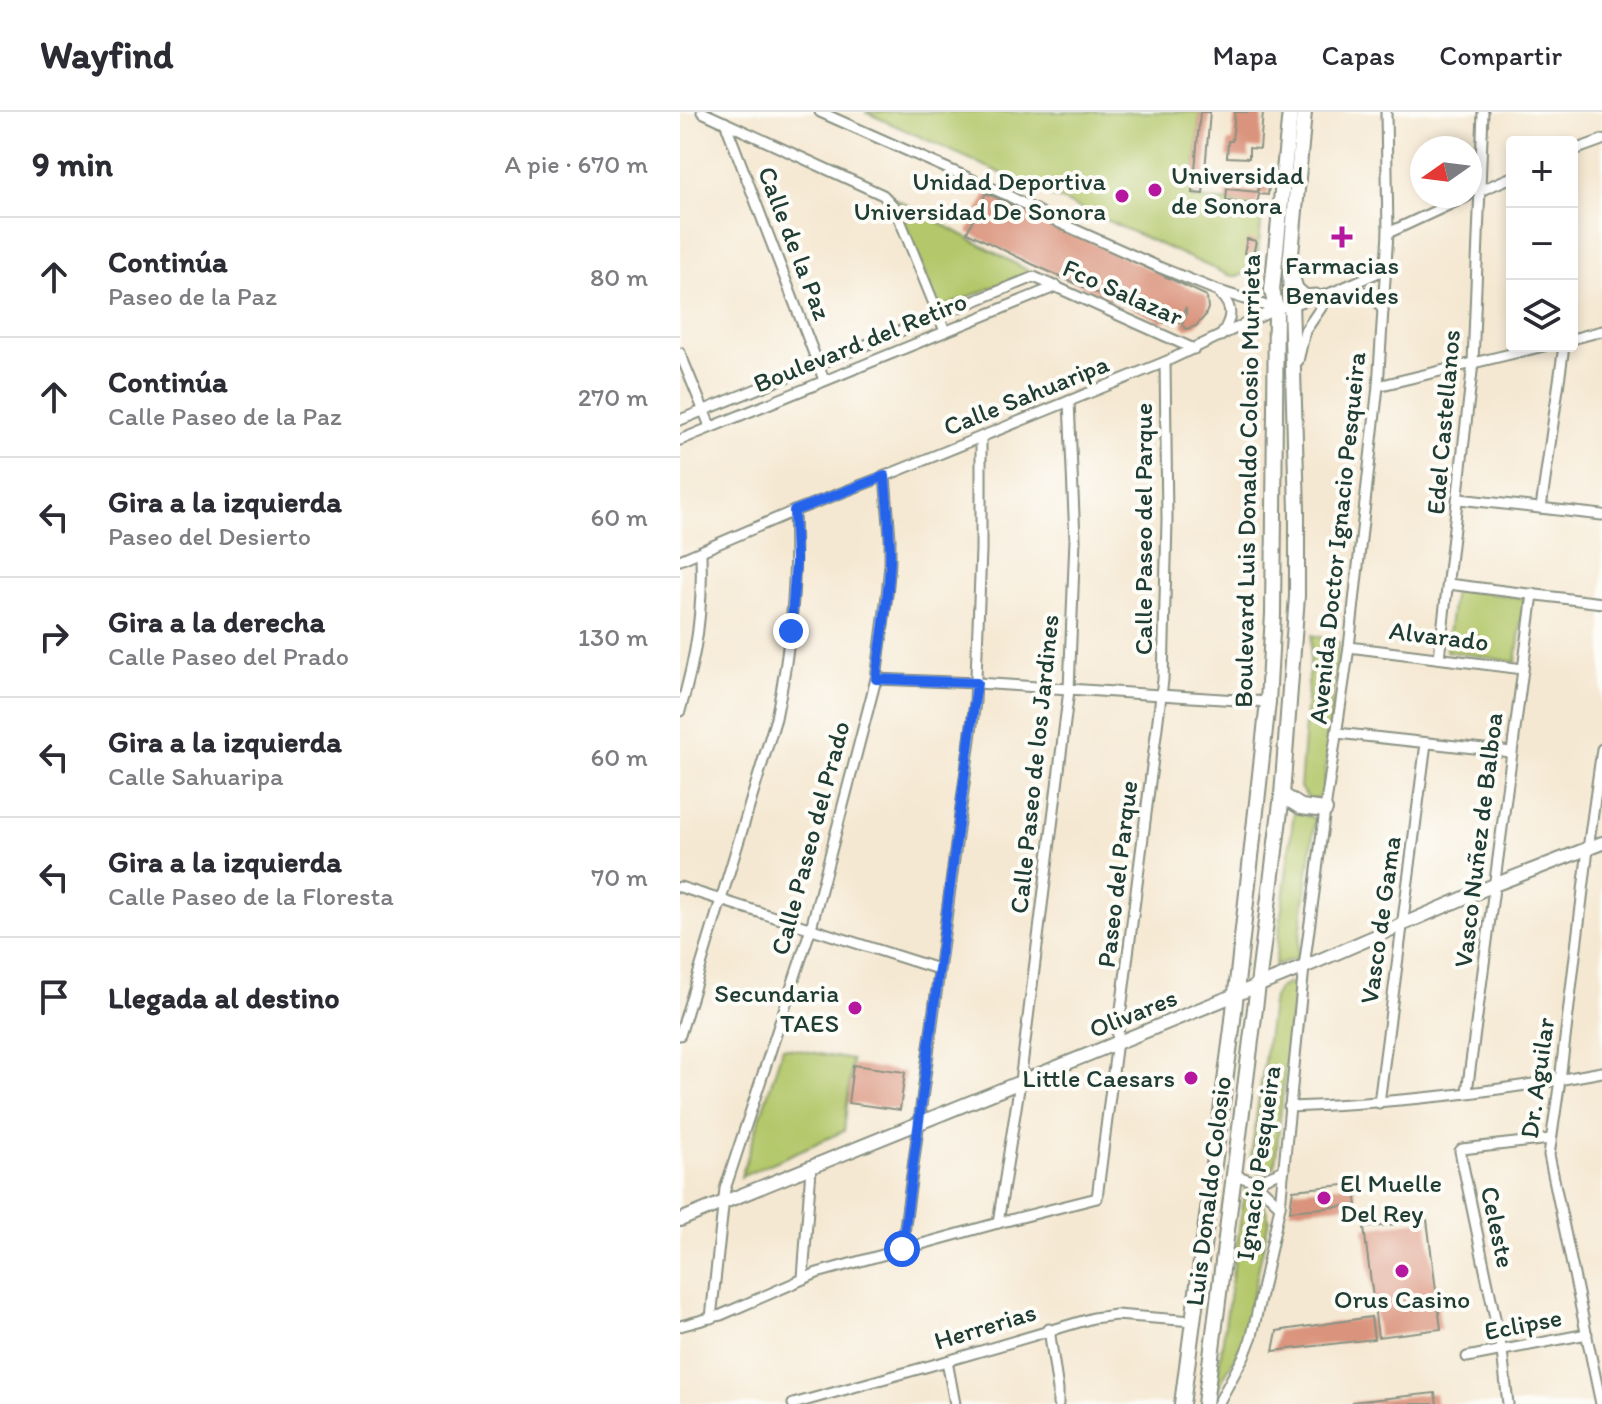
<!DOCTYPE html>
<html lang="es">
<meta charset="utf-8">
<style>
body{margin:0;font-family:Itim,sans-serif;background:#f2f2f3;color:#2b2b33}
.controls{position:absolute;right:24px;top:24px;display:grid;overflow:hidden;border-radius:8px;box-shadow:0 4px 12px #0003}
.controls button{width:72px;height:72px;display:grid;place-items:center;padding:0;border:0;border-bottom:2px solid #e1e1e2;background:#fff;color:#2b2b33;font:40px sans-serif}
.compass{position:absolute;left:730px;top:24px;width:72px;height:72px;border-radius:50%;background:#fff;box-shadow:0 4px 12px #0003;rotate:256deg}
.stop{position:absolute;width:24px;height:24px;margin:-18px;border:6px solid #2563eb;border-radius:50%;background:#fff}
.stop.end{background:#2563eb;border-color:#fff;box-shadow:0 2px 8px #0008}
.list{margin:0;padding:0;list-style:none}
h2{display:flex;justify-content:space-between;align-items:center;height:104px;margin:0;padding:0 32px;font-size:34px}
h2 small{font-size:26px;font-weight:400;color:#7c7c81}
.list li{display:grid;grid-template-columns:52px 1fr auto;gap:24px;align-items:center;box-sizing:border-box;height:120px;padding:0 32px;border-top:2px solid #e1e1e2}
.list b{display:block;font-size:30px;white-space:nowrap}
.list p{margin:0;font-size:26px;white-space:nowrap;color:#7c7c81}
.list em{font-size:26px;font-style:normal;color:#7c7c81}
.icon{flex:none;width:44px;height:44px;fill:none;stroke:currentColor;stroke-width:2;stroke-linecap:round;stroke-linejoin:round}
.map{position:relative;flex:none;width:922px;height:1292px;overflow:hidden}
header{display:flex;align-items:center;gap:48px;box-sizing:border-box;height:112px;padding:0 40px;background:#fff;border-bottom:2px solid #e1e1e2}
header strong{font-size:38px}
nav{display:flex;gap:44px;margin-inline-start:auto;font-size:28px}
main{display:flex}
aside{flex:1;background:#fff}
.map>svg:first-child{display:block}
</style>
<header>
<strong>Wayfind</strong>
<nav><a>Mapa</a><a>Capas</a><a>Compartir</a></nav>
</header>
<main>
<aside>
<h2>9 min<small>A pie · 670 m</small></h2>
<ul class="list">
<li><svg class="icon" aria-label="ahead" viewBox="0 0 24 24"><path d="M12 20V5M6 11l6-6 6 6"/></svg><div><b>Continúa</b><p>Paseo de la Paz</p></div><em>80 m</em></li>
<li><svg class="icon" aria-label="ahead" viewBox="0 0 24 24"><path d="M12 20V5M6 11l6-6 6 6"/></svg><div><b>Continúa</b><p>Calle Paseo de la Paz</p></div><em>270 m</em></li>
<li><svg class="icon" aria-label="left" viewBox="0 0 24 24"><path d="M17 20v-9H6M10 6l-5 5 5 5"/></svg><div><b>Gira a la izquierda</b><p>Paseo del Desierto</p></div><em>60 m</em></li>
<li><svg class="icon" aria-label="right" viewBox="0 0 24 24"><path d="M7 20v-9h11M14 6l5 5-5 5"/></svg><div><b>Gira a la derecha</b><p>Calle Paseo del Prado</p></div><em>130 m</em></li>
<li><svg class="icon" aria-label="left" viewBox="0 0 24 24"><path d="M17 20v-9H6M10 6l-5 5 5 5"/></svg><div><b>Gira a la izquierda</b><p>Calle Sahuaripa</p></div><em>60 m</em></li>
<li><svg class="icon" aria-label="left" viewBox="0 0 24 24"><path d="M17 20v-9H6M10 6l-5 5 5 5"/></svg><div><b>Gira a la izquierda</b><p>Calle Paseo de la Floresta</p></div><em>70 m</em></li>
<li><svg class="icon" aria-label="arrive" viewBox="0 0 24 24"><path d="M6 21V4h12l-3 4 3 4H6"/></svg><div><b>Llegada al destino</b></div></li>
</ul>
</aside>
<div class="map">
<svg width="922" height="1292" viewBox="0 0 922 1292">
<rect width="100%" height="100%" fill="#fdfcf7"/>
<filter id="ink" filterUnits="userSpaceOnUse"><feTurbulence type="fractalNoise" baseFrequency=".0125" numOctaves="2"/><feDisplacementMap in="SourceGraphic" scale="16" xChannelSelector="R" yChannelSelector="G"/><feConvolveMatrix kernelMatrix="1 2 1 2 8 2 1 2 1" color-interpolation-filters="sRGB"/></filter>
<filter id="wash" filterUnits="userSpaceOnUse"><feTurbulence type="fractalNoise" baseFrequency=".006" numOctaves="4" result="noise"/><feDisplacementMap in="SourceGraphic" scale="32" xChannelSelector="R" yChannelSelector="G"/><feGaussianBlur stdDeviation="1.8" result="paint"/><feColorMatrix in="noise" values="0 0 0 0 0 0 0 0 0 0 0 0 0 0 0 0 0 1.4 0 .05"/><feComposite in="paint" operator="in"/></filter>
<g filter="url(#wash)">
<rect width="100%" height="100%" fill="#f5e8d2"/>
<g fill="#b4c76b" stroke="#6a8250" stroke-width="2">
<path d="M185 0H520L513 86 583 94 577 151C570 162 561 166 548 163Z"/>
<polygon points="216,87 351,160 258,197"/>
<polygon points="774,477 844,486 836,550 766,539"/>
<polygon points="632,523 659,530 643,682 637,687 629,687 620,676"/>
<polygon points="614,699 635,707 617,846 595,853"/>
<polygon points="609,871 614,874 595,1054 587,1060 577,1060 570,1051 593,885 599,876"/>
<polygon points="103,935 172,948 164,1019 61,1065"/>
<path d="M565 1077C579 1083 585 1092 589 1107L563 1231 535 1281Z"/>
</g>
<g id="blocks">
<g fill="#da937c">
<polygon points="520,0 530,0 523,82 513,81"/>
<polygon points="555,0 583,0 580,37 569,36 569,46 547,45 548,29 552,29"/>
<polygon points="580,62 590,63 588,83 579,82 577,93 546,89 547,77 578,80"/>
<polygon points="306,81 525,183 527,186 528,196 525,204 516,214 506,217 502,213 506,202 506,195 499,210 495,209 494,211 486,205 484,211 352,152 287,120"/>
<polygon points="567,127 576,129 573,143 564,141"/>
<polygon points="173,953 225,960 220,998 168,991"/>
<polygon points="674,1072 677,1093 610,1099 613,1078"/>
<polygon points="747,1108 761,1217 698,1225 684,1116"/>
<polygon points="691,1205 694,1227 593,1239 597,1219"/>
<polygon points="755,1281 757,1292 672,1292 672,1290"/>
</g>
</g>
</g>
<g filter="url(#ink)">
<use href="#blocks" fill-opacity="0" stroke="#8a9283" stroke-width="2"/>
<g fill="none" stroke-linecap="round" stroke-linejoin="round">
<defs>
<g id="street">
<polyline points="22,0 203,83 215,96 265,219"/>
<polyline points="140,0 329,84 380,111 479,155 536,178 596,197"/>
<polyline points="45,10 144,268"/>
<polyline points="892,41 892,39 922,28"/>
<polyline points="797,80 832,65"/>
<polyline points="708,121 788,84"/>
<polyline points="614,163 618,176 626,183 636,182"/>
<path d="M668 177C683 178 697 184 703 199"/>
<path d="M540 182C555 197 551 207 541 224"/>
<polyline points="892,227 922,219"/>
<polyline points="0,241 30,314"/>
<polyline points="618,249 625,219 651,181"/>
<polyline points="698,274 864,234"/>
<polyline points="0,308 354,165 514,237"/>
<polyline points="0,328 377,174"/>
<polyline points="779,387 922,403"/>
<polyline points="861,396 884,234"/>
<polyline points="0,448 114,399 205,364 485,250 596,197 651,181 706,157"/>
<polyline points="768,472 922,491"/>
<polyline points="669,535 843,557"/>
<polyline points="759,546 793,251 803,0"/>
<polyline points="196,567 297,571 588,590"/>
<path d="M0 599C17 542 23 500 21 440"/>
<polyline points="657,621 831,640"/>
<polyline points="0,775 258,857"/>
<path d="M0 923 96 606C111 534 117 473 114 399"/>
<polyline points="787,980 853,482"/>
<polyline points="699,991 746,631"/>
<path d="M609 995C714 991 819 980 922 960"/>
<polyline points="555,1063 575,1070 600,1094"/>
<polyline points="575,1070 604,1058"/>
<polyline points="318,1111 340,970 389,578 395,427 389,289"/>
<polyline points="222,1137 295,590 301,438 301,325"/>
<polyline points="123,1166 131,1056"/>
<polyline points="31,1206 45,1077 131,816 196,567 207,483 210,452 210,426 205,364"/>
<polyline points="0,1214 41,1203 137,1161 318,1111 417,1086 483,568 487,408 485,250"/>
<polyline points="369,1217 378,1278 378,1292"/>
<polyline points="787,1245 907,1222"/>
<polyline points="267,1249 275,1292"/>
<polyline points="113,1292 267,1249 413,1206 436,1203 513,1209"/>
<polyline points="538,1292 565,1242 572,1224 600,1094 624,855 645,698 669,535 698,274 708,121 706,0"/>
<polyline points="828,1292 822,1239 780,1039 782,1037 871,1027"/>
<polyline points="921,1292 869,1043 880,968 908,737 922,637"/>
</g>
<polyline id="secondary" points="0,1108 624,855 814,773 922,731"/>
<g id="primary">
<polyline points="602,683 621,695 645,698"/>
<polyline points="502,1292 552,917 588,590 593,502 596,197 592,178 610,0"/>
<polyline points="525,1292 602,683 617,484 617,399 610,153 624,0"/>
</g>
</defs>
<use href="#street" stroke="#8a9283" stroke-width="13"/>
<use href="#secondary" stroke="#8a9283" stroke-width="16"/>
<use href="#primary" stroke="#8a9283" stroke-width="18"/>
<use href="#street" stroke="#fff" stroke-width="9"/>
<use href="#secondary" stroke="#fff" stroke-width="12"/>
<use href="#primary" stroke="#fff" stroke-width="14"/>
</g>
</g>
<g fill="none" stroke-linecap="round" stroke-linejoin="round" filter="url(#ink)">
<path stroke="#2563eb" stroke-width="10" d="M111 519 116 448 114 399 205 364C207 393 211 422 210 451 208 490 201 529 196 567L297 571 222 1137"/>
</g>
<g fill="#b5179e" stroke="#fdfcf7" stroke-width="3">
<circle cx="475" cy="78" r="8"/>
<circle cx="442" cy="84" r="8"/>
<path d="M658 113h8v8h8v8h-8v8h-8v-8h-8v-8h8z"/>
<circle cx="175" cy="896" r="8"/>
<circle cx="511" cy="966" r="8"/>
<circle cx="644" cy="1086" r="8"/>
<circle cx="722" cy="1159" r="8"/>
</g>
<g text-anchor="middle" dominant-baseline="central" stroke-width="8" stroke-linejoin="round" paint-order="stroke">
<g font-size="26" fill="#1f3d34" stroke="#fdfcf7" text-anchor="end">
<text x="491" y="63" text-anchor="start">Universidad<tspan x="491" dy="30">de Sonora</tspan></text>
<text x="426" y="69">Unidad Deportiva<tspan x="426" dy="30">Universidad De Sonora</tspan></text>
<text x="662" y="153" text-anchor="middle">Farmacias<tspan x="662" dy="30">Benavides</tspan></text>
<text x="159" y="881">Secundaria<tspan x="159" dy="30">TAES</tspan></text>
<text x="495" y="966">Little Caesars</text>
<text x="660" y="1071" text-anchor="start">El Muelle<tspan x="660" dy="30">Del Rey</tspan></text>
<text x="722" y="1187" text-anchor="middle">Orus Casino</text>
</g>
<g font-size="26" fill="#1f3d34" stroke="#fdfcf7">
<text transform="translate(115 131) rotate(69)">Calle de la Paz</text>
<text transform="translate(443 180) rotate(24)">Fco Salazar</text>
<text transform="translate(180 230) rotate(-22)">Boulevard del Retiro</text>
<text transform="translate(346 283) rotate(-22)">Calle Sahuaripa</text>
<text transform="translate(763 310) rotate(-85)">Edel Castellanos</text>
<text transform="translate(567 369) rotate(-89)">Boulevard Luis Donaldo Colosio Murrieta</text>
<text transform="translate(463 417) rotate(-90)">Calle Paseo del Parque</text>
<text transform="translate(657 426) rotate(-84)">Avenida Doctor Ignacio Pesqueira</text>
<text transform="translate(759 524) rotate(7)">Alvarado</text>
<text transform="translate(354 652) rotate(-84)">Calle Paseo de los Jardines</text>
<text transform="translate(130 726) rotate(-75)">Calle Paseo del Prado</text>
<text transform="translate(798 728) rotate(-83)">Vasco Nuñez de Balboa</text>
<text transform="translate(437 762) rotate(-83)">Paseo del Parque</text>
<text transform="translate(700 808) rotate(-82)">Vasco de Gama</text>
<text transform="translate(453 901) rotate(-22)">Olivares</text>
<text transform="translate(857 966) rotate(-82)">Dr. Aguilar</text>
<text transform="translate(578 1051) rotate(-82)">Ignacio Pesqueira</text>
<text transform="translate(528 1079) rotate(-83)">Luis Donaldo Colosio</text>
<text transform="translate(818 1115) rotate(78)">Celeste</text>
<text transform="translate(843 1212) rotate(-11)">Eclipse</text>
<text transform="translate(305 1214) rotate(-17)">Herrerias</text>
</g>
</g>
</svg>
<div class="controls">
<button>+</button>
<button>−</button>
<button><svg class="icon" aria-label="layers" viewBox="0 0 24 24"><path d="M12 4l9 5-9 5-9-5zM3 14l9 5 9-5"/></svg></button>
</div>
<svg class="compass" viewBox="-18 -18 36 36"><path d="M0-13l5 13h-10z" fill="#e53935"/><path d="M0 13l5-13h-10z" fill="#7c7c81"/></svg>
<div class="stop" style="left:222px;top:1137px"></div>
<div class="stop end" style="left:111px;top:519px"></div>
</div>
</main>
